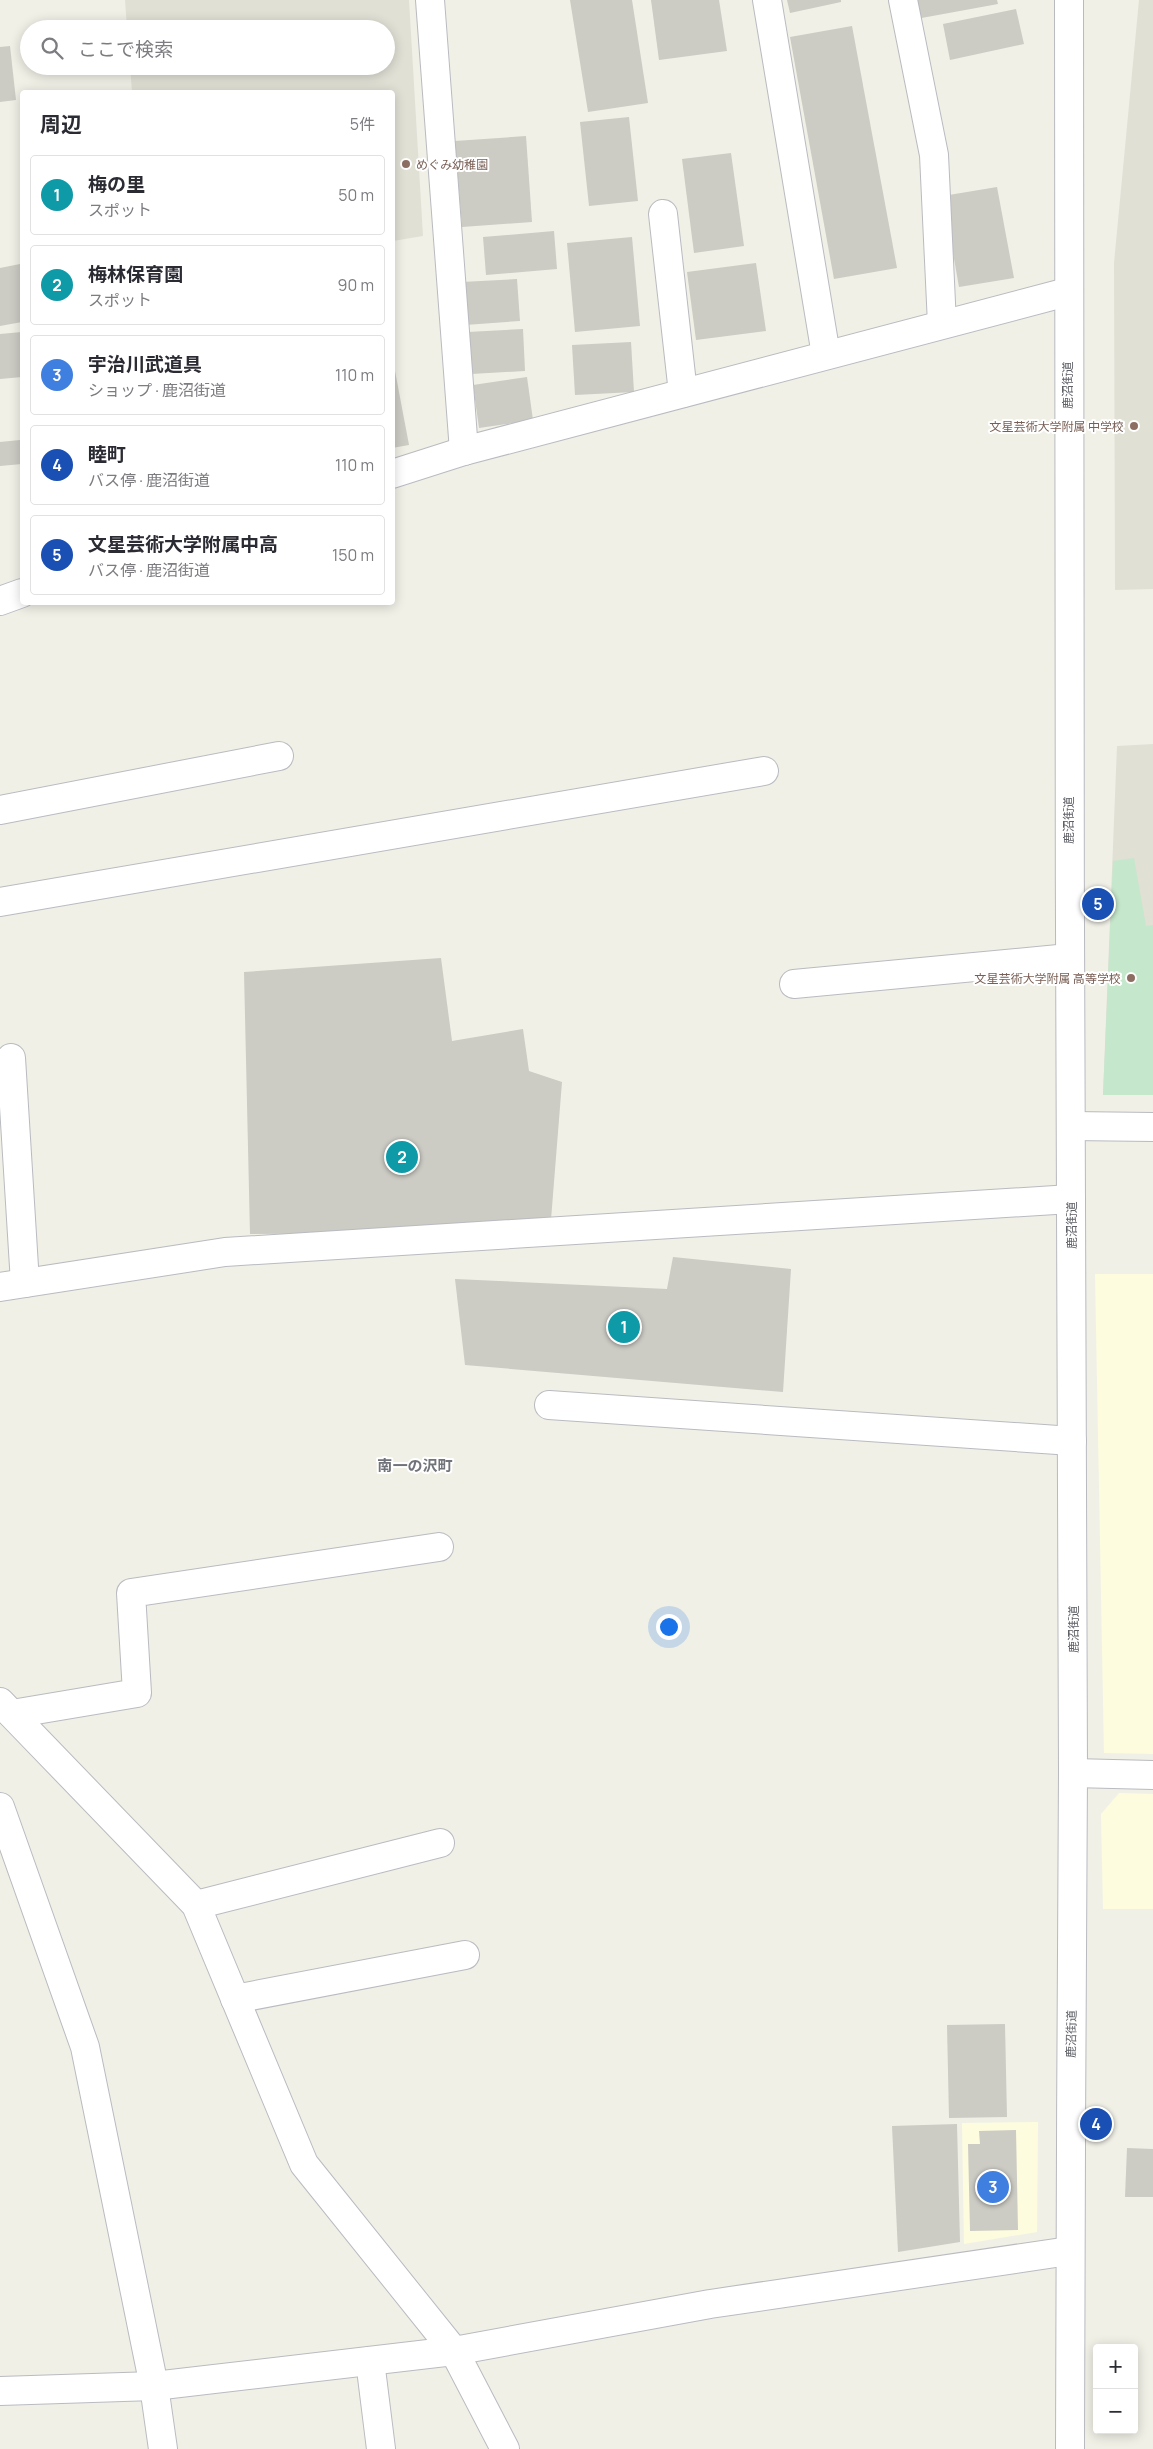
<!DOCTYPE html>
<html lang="ja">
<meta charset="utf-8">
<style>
body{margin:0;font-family:Manrope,"Noto Sans JP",sans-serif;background:#f2f2f3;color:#2b2b33}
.controls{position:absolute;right:15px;bottom:15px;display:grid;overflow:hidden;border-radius:5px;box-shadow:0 2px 12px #0003}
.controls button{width:45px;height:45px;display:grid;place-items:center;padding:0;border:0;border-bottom:1px solid #e1e1e2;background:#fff;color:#2b2b33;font:25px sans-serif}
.you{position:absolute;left:668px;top:1626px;width:18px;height:18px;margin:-12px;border:4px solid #fff;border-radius:50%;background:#1a73e8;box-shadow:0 0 0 8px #1a73e833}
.badge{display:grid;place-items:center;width:32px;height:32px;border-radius:50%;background:#2563eb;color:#fff;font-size:16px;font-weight:700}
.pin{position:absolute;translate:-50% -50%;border:2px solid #fff;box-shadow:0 1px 5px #0006}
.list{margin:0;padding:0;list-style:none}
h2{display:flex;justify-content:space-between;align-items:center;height:65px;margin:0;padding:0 20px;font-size:21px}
h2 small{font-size:16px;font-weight:400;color:#7c7c81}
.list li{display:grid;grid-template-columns:32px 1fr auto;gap:15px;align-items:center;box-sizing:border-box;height:80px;margin:0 10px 10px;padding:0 10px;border:1px solid #e1e1e2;border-radius:5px}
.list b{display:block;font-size:19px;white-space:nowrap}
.list p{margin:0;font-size:16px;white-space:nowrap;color:#7c7c81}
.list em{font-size:16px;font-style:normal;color:#7c7c81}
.icon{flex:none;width:28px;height:28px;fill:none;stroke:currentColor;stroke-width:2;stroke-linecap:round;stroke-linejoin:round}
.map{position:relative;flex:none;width:1153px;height:2449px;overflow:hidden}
.search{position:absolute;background:#fff;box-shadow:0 2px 12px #0003;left:20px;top:20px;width:375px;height:55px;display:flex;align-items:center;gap:12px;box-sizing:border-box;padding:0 18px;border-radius:28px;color:#7c7c81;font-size:19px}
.panel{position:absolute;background:#fff;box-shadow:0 2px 12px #0003;left:20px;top:90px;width:375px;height:515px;border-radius:5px}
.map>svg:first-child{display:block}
</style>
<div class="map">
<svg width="1153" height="2449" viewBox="0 0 1153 2449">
<rect width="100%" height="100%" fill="#f0f0e7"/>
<g fill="#fdfcdf">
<polygon points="1095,1274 1153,1274 1153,1754 1104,1753"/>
<polygon points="1119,1793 1153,1794 1153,1909 1103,1909 1101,1814"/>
<polygon points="1038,2122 1037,2232 964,2244 962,2123"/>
</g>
<g fill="#e0e0d5">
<polygon points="125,0 409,0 423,236 393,241 392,92 132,92 130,66 386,66 386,29 127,29"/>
<polygon points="1139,0 1153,0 1153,589 1115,590 1114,263"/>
<polygon points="1153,744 1153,1095 1103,1095 1117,746"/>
</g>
<polygon fill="#c5e7cb" points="1134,858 1146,926 1153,925 1153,1095 1103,1095 1113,861"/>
<g fill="#cccbc4">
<polygon points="570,0 632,0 648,103 588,112"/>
<polygon points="651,0 719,0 727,51 659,60"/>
<polygon points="787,0 841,0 841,2 790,13"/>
<polygon points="912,0 997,0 998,4 916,19"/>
<polygon points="1016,9 1024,44 950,60 943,24"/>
<polygon points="852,26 897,268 834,279 790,37"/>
<polygon points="10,46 16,100 0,102 0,47"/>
<polygon points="629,117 638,201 589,206 580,122"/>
<polygon points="526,136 532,222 462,227 455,141"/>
<polygon points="731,153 744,246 694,253 682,159"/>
<polygon points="997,187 1014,278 959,287 943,196"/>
<polygon points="554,231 557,269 486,275 483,237"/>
<polygon points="632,237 640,326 575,332 567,243"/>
<polygon points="756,263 766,331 696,340 687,272"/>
<polygon points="20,264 22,322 0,326 0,268"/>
<polygon points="517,279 520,321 465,325 462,282"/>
<polygon points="523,329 525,371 471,374 468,332"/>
<polygon points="22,332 22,377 0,379 0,334"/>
<polygon points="631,342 634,392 575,395 572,345"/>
<polygon points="392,355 409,445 392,448"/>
<polygon points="527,377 533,420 479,428 473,385"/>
<polygon points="20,440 22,464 0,466 0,442"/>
<polygon points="441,958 452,1041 523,1029 529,1071 562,1082 550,1232 250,1234 244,972"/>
<polygon points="673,1257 791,1269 783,1392 465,1365 455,1279 667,1289"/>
<polygon points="1005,2024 1007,2117 949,2118 947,2025"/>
<polygon points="957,2124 960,2242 898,2252 892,2126"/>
<polygon points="1016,2130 1018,2230 970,2231 968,2144 980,2144 979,2131"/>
<polygon points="1127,2148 1153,2149 1153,2197 1125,2197"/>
</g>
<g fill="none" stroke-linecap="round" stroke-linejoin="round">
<defs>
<g id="street">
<polyline points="430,0 464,451"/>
<polyline points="767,0 826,355"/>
<polyline points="903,0 934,155 942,324"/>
<polyline points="663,214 683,393"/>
<polyline points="392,474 464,451 1067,292"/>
<polyline points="0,601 22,593"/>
<polyline points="0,810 279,756"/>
<polyline points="0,902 764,771"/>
<polyline points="794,984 1069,958"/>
<polyline points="11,1058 25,1283"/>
<polyline points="1071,1126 1153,1127"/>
<polyline points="0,1287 225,1252 1071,1199"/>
<polyline points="549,1405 1072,1441"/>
<polyline points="0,1702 196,1905 304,2164 454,2351 505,2449"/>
<polyline points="12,1714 137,1693 131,1593 439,1547"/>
<polyline points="1073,1773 1153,1775"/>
<polyline points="0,1807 85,2047 154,2386 163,2449"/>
<polyline points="196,1905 440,1843"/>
<polyline points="235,1999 465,1955"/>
<polyline points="370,2361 381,2449"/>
<polyline points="0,2391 154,2386 454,2351 710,2304 1069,2251"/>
</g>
<path id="secondary" d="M1069 0C1065 591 1074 1181 1073 1772 1073 1998 1069 2223 1070 2449"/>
</defs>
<use href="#street" stroke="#b9bbc0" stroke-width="30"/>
<use href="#secondary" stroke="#b8bac0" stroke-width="30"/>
<use href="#street" stroke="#fff" stroke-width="28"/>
<use href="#secondary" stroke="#fff" stroke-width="28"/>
</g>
<g fill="#8d6e63" stroke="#fff" stroke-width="2">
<circle cx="406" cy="164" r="5"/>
<circle cx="1134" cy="426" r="5"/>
<circle cx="1131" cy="978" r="5"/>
</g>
<g text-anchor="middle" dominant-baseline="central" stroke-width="4" stroke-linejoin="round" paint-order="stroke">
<g font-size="12" fill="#785e54" stroke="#fff" text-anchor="end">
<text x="416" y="164" text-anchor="start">めぐみ幼稚園</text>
<text x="1124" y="426">文星芸術大学附属 中学校</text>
<text x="1121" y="978">文星芸術大学附属 高等学校</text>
</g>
<g font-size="12" fill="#5f6167" stroke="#fff">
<text transform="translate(1067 385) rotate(-90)">鹿沼街道</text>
<text transform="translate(1068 820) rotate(-90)">鹿沼街道</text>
<text transform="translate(1071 1225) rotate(-90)">鹿沼街道</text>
<text transform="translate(1073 1629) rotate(-90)">鹿沼街道</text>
<text transform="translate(1071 2034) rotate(-89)">鹿沼街道</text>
</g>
<g font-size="15" font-weight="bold" fill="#707379" stroke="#fff">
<text x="415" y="1465">南一の沢町</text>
</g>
</g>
</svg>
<div class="controls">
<button>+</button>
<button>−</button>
</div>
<div class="you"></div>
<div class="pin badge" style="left:624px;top:1327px;background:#0f9aa8">1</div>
<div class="pin badge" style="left:402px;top:1157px;background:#0f9aa8">2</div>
<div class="pin badge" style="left:993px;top:2187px;background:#3f7fe0">3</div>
<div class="pin badge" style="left:1096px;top:2124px;background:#1a4fb4">4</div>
<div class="pin badge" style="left:1098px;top:904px;background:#1a4fb4">5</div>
<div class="search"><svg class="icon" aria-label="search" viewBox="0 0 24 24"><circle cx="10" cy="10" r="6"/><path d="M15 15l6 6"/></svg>ここで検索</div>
<section class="panel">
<h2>周辺<small>5件</small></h2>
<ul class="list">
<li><span class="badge" style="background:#0f9aa8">1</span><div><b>梅の里</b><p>スポット</p></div><em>50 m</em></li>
<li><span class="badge" style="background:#0f9aa8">2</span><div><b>梅林保育園</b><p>スポット</p></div><em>90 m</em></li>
<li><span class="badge" style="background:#3f7fe0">3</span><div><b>宇治川武道具</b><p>ショップ · 鹿沼街道</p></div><em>110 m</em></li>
<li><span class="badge" style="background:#1a4fb4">4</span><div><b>睦町</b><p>バス停 · 鹿沼街道</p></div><em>110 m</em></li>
<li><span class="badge" style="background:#1a4fb4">5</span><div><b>文星芸術大学附属中高</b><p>バス停 · 鹿沼街道</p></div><em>150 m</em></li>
</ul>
</section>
</div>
